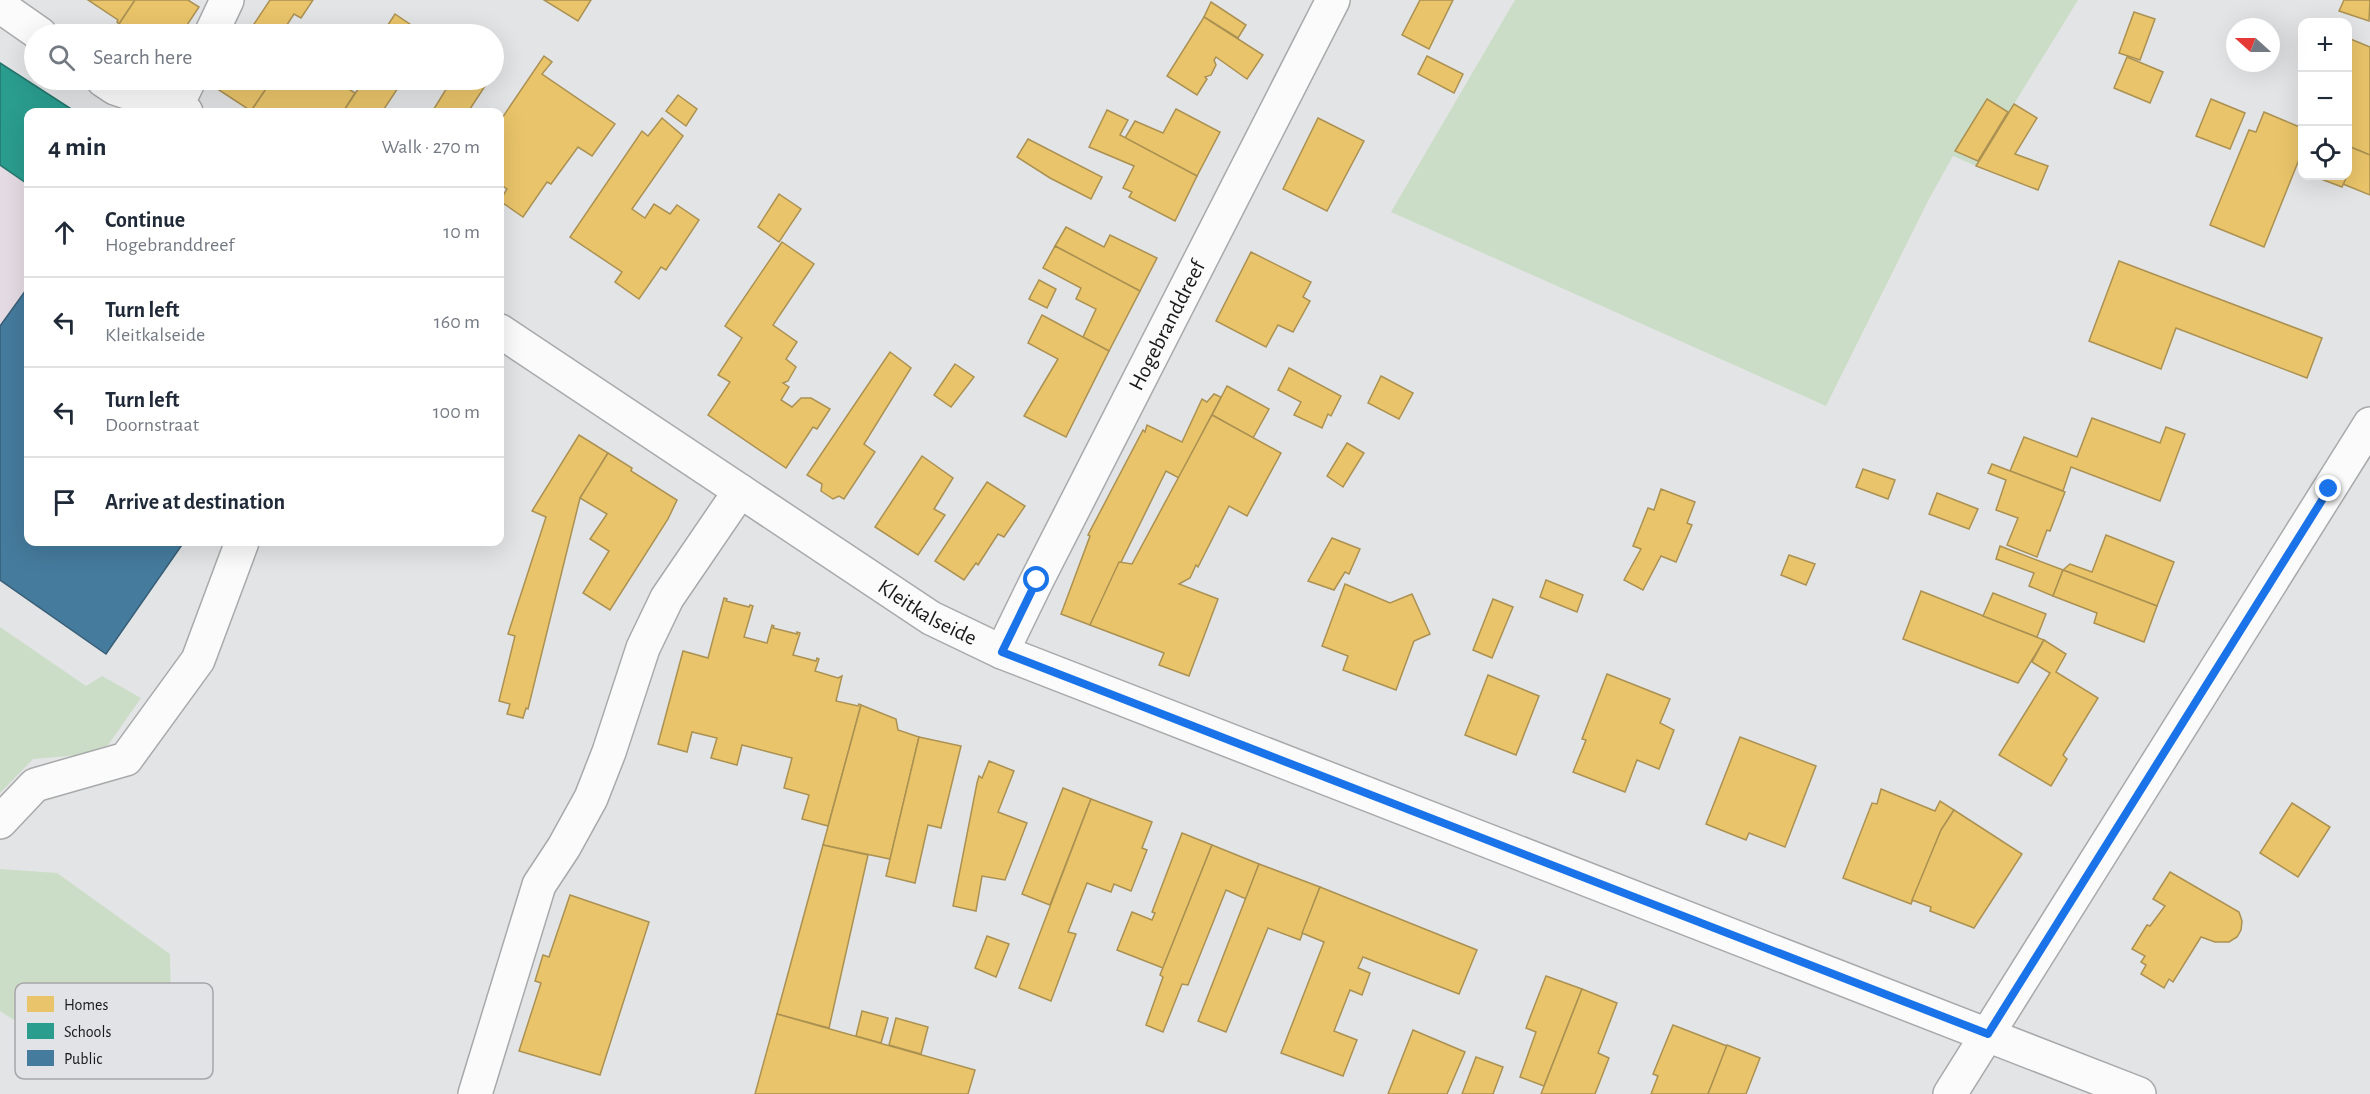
<!DOCTYPE html>
<meta charset="utf-8">
<style>
body{margin:0;font-family:"Alegreya Sans",sans-serif;background:#f6f6f7;color:#1f2937}
.controls{position:absolute;right:18px;top:18px;display:grid;overflow:hidden;border-radius:12px;box-shadow:0 6px 24px #0002}
.controls button{width:54px;height:54px;display:grid;place-items:center;padding:0;border:0;border-bottom:2px solid #e0e1e3;background:#fff;color:#1f2937;font:30px sans-serif}
.compass{position:absolute;left:2226px;top:18px;width:54px;height:54px;border-radius:50%;background:#fff;box-shadow:0 6px 24px #0002;rotate:291deg}
.stop{position:absolute;width:18px;height:18px;margin:-14px;border:4px solid #1a73e8;border-radius:50%;background:#fff}
.stop.end{background:#1a73e8;border-color:#fff;box-shadow:0 2px 6px #0008}
.list{margin:0;padding:0;list-style:none}
h2{display:flex;justify-content:space-between;align-items:center;height:78px;margin:0;padding:0 24px;font-size:26px}
h2 small{font-size:20px;font-weight:400;color:#747a83}
.list li{display:grid;grid-template-columns:39px 1fr auto;gap:18px;align-items:center;box-sizing:border-box;height:90px;padding:0 24px;border-top:2px solid #e0e1e3}
.list b{display:block;font-size:22px;white-space:nowrap}
.list p{margin:0;font-size:20px;white-space:nowrap;color:#747a83}
.list em{font-size:20px;font-style:normal;color:#747a83}
.icon{flex:none;width:33px;height:33px;fill:none;stroke:currentColor;stroke-width:2;stroke-linecap:round;stroke-linejoin:round}
.map{position:relative;flex:none;width:2370px;height:1094px;overflow:hidden}
.search{position:absolute;background:#fff;box-shadow:0 6px 24px #0002;left:24px;top:24px;width:480px;height:66px;display:flex;align-items:center;gap:15px;box-sizing:border-box;padding:0 21px;border-radius:33px;color:#747a83;font-size:22px}
.panel{position:absolute;background:#fff;box-shadow:0 6px 24px #0002;left:24px;top:108px;width:480px;height:438px;border-radius:12px}
.map>svg:first-child{display:block}
</style>
<div class="map">
<svg width="2370" height="1094" viewBox="0 0 2370 1094">
<rect width="100%" height="100%" fill="#e3e4e6"/>
<polygon fill="#e5dbe4" points="0,63 76,112 28,112 28,287 0,326"/>
<g fill="#cbddc7">
<polygon points="1515,0 2078,0 1976,166 1953,156 1929,199 1826,406 1391,212"/>
<polygon points="0,627 86,686 102,676 141,698 108,745 79,755 33,759 0,793"/>
<polygon points="0,869 57,873 170,954 171,1014 147,1049 84,1065 0,1011"/>
</g>
<g fill="#e9c46a" stroke="#ab9152" stroke-width="1.5">
<polygon points="88,0 135,0 119,24 117,22 118,20"/>
<polygon points="135,0 188,0 199,7 181,34 136,34 119,24"/>
<polygon points="270,0 313,0 301,18 294,14 281,34 254,34 250,30"/>
<polygon points="544,0 591,0 578,21"/>
<polygon points="1420,0 1453,0 1429,49 1402,35"/>
<polygon points="2344,0 2370,0 2369,21 2339,11"/>
<polygon points="1211,2 1246,25 1238,38 1204,17"/>
<polygon points="2134,12 2155,19 2140,60 2119,53"/>
<polygon points="395,14 423,33 423,34 382,34"/>
<polygon points="1204,17 1263,55 1247,79 1216,57 1214,60 1216,65 1211,75 1205,77 1207,79 1197,95 1167,76"/>
<polygon points="2348,38 2370,47 2370,155 2348,146"/>
<polygon points="544,56 552,62 542,74 615,124 592,156 578,147 551,184 547,182 523,217 500,201 507,189 500,184 500,121"/>
<polygon points="1427,56 1463,74 1454,93 1418,74"/>
<polygon points="2127,57 2163,72 2150,103 2114,88"/>
<polygon points="226,80 272,80 251,111 219,90"/>
<polygon points="272,80 335,80 355,93 343,112 253,112 251,111"/>
<polygon points="364,80 390,80 389,81 398,88 382,112 343,112"/>
<polygon points="460,80 489,80 468,112 432,112 448,86 454,89"/>
<polygon points="678,95 697,109 686,126 666,111"/>
<polygon points="1987,99 2008,112 1978,161 1955,151"/>
<polygon points="2211,99 2245,113 2230,149 2196,136"/>
<polygon points="2014,104 2037,118 2015,154 2048,166 2038,190 1976,166"/>
<polygon points="1176,109 1220,132 1197,176 1125,138 1135,121 1163,133"/>
<polygon points="1107,110 1128,120 1120,135 1197,176 1175,221 1129,197 1132,192 1123,188 1134,166 1089,147"/>
<polygon points="2264,112 2302,128 2302,152 2264,247 2210,225 2249,130 2256,132"/>
<polygon points="662,118 683,136 632,209 645,218 654,204 670,214 677,205 699,220 666,270 661,267 639,299 615,282 622,272 570,237 642,131 648,136"/>
<polygon points="1318,118 1364,141 1327,211 1283,189"/>
<polygon points="1028,139 1102,177 1091,199 1050,178 1017,157"/>
<polygon points="2348,146 2370,155 2370,195 2343,184 2349,171"/>
<polygon points="2313,176 2347,176 2342,187"/>
<polygon points="779,194 801,209 779,242 758,227"/>
<polygon points="1066,227 1104,247 1110,235 1157,258 1140,291 1055,246"/>
<polygon points="782,242 814,264 773,325 797,342 786,359 796,367 788,381 783,383 789,387 781,400 792,407 801,398 811,398 830,409 817,429 813,427 786,468 708,415 730,382 718,375 742,338 725,326"/>
<polygon points="1055,246 1140,291 1109,351 1083,337 1096,309 1076,299 1081,288 1043,268"/>
<polygon points="1251,252 1311,282 1303,297 1310,301 1293,332 1278,325 1266,347 1216,321"/>
<polygon points="2119,261 2322,338 2307,378 2176,328 2161,369 2089,341"/>
<polygon points="1039,280 1056,289 1047,308 1029,299"/>
<polygon points="1042,315 1109,351 1066,437 1024,416 1058,359 1028,343"/>
<polygon points="890,352 911,368 864,444 875,452 844,499 839,496 833,499 821,491 822,484 807,475"/>
<polygon points="955,364 974,377 951,407 934,395"/>
<polygon points="1289,368 1341,396 1331,416 1328,414 1322,428 1294,415 1301,402 1278,390"/>
<polygon points="1381,376 1413,393 1399,419 1368,403"/>
<polygon points="1227,386 1269,409 1253,438 1212,415"/>
<polygon points="1214,394 1221,397 1179,478 1166,471 1090,625 1061,614 1090,536 1088,535 1143,430 1145,432 1147,425 1182,442 1202,399 1207,402"/>
<polygon points="1212,415 1281,453 1247,516 1229,506 1198,567 1196,565 1190,578 1179,584 1218,599 1189,676 1159,665 1164,653 1090,625 1119,562 1132,564"/>
<polygon points="2092,418 2160,443 2166,427 2185,434 2160,501 2071,467 2063,491 2010,471 2024,437 2077,457"/>
<polygon points="579,435 608,453 580,498 528,709 526,708 523,718 507,714 510,704 499,701 515,636 508,634 546,517 532,511"/>
<polygon points="1347,443 1364,453 1343,487 1327,476"/>
<polygon points="608,453 632,468 631,471 677,500 668,519 610,610 583,593 609,551 590,539 607,514 580,498"/>
<polygon points="922,456 953,478 934,509 945,515 918,555 875,527"/>
<polygon points="1992,464 2065,492 2050,531 2047,530 2037,557 2007,545 2018,518 1996,510 2006,480 1988,473"/>
<polygon points="1863,469 1895,480 1888,499 1856,487"/>
<polygon points="987,482 1025,506 1004,537 998,534 978,565 976,563 964,580 935,561"/>
<polygon points="1661,489 1695,502 1687,523 1692,525 1676,562 1661,556 1643,590 1624,580 1641,549 1633,546 1648,508 1654,510"/>
<polygon points="1937,493 1978,509 1969,529 1929,514"/>
<polygon points="2106,535 2174,562 2157,606 2063,570 2070,564 2092,572"/>
<polygon points="1332,538 1360,549 1349,574 1345,572 1334,590 1308,581"/>
<polygon points="2000,546 2063,570 2053,596 2029,586 2034,573 1996,559"/>
<polygon points="1789,555 1815,564 1806,585 1781,575"/>
<polygon points="2063,570 2157,606 2144,642 2094,623 2097,613 2053,596"/>
<polygon points="1546,580 1583,595 1577,612 1540,597"/>
<polygon points="1345,584 1390,603 1412,594 1430,634 1414,641 1396,690 1343,670 1348,656 1322,646"/>
<polygon points="1921,591 2044,640 2018,683 1903,639"/>
<polygon points="1993,593 2046,614 2037,637 1983,616"/>
<polygon points="724,598 727,599 726,601 749,607 750,605 753,606 744,637 767,643 772,625 774,626 773,628 797,634 797,632 800,633 793,655 816,661 817,658 819,659 815,671 838,678 842,676 836,701 858,706 859,704 861,705 828,826 802,819 809,795 784,788 792,758 742,745 737,765 711,758 717,738 692,732 687,752 658,744 683,651 708,658"/>
<polygon points="1493,599 1513,607 1492,658 1473,650"/>
<polygon points="2044,640 2066,654 2056,672 2098,698 2063,755 2067,759 2051,786 1999,755 2050,673 2032,662"/>
<polygon points="1607,674 1670,699 1660,723 1674,730 1659,769 1637,760 1625,792 1573,772 1586,740 1582,739"/>
<polygon points="1488,675 1539,696 1516,755 1465,735"/>
<polygon points="861,705 896,719 898,730 919,737 890,859 823,845"/>
<polygon points="919,737 961,746 941,828 928,825 915,883 886,876"/>
<polygon points="1740,737 1816,766 1785,847 1749,833 1746,840 1706,824"/>
<polygon points="989,761 1014,771 998,812 1027,823 1005,880 982,876 976,911 953,906 977,783 979,776 982,778"/>
<polygon points="1063,788 1091,799 1050,905 1022,894"/>
<polygon points="1881,789 1935,811 1940,801 1954,810 1941,830 1911,904 1843,878 1872,803 1877,804"/>
<polygon points="1091,799 1152,822 1142,848 1147,850 1131,891 1114,884 1111,892 1087,883 1068,932 1076,934 1051,1001 1019,988"/>
<polygon points="2292,803 2330,827 2298,877 2260,853"/>
<polygon points="1954,810 2022,854 1974,928 1930,911 1931,907 1912,900 1941,830"/>
<polygon points="1182,833 1212,845 1163,968 1117,950 1132,912 1152,920 1155,913 1152,912"/>
<polygon points="823,845 868,855 829,1028 777,1014"/>
<polygon points="1212,845 1259,864 1246,899 1226,890 1188,985 1182,984 1163,1032 1146,1025 1163,977 1160,975"/>
<polygon points="1259,864 1320,887 1300,940 1268,928 1226,1032 1198,1021"/>
<polygon points="2170,872 2239,912 2242,921 2241,930 2237,937 2229,942 2215,942 2201,937 2173,982 2169,979 2164,988 2141,974 2146,965 2141,962 2145,956 2132,949 2147,925 2150,926 2165,906 2153,899"/>
<polygon points="1320,887 1477,950 1459,994 1363,957 1358,968 1370,973 1362,995 1350,990 1334,1031 1357,1040 1343,1076 1281,1053 1324,942 1302,933"/>
<polygon points="570,895 649,922 600,1075 519,1051 541,983 535,981 543,955 549,957"/>
<polygon points="987,936 1009,944 996,977 975,968"/>
<polygon points="1546,976 1582,989 1544,1086 1520,1077 1536,1032 1526,1028"/>
<polygon points="1582,989 1617,1003 1598,1053 1609,1058 1595,1094 1541,1094"/>
<polygon points="862,1011 888,1018 881,1043 856,1036"/>
<polygon points="777,1014 975,1070 968,1094 755,1094"/>
<polygon points="896,1018 928,1027 921,1054 889,1045"/>
<polygon points="1673,1025 1727,1046 1708,1094 1651,1094 1658,1076 1653,1074"/>
<polygon points="1413,1030 1465,1052 1447,1094 1388,1094"/>
<polygon points="1727,1045 1760,1058 1746,1094 1708,1094"/>
<polygon points="1476,1057 1503,1067 1493,1094 1462,1094"/>
</g>
<polygon fill="#2a9d8f" stroke="#25756c" stroke-width="1.5" points="0,63 76,112 28,112 28,182 26,183 0,165"/>
<polygon fill="#457b9d" stroke="#385e76" stroke-width="1.5" points="28,287 28,542 184,542 106,654 0,580 0,326"/>
<g fill="none" stroke-linecap="round" stroke-linejoin="round">
<defs>
<g id="minor">
<polyline points="0,6 40,34"/>
<polyline points="211,34 227,0"/>
<polyline points="103,80 115,88 186,112"/>
<polyline points="175,109 189,80"/>
<path id="s1" d="M500 331 931 618 1002 652 2139 1094"/>
<path id="s2" d="M1002 652 1037 580 1333 0"/>
<polyline points="0,822 35,785 126,759 198,660 242,542"/>
<polyline points="475,1094 539,885 564,847 591,798 609,752 643,648 667,598 740,491"/>
<polyline points="1950,1094 2370,424"/>
</g>
</defs>
<use href="#minor" stroke="#a8a9aa" stroke-width="36"/>
<use href="#minor" stroke="#fbfbfb" stroke-width="33"/>
</g>
<g fill="none" stroke-linecap="round" stroke-linejoin="round">
<polyline stroke="#1a73e8" stroke-width="8" points="1037,580 1002,652 1988,1034 2329,489"/>
</g>
<g text-anchor="middle" dominant-baseline="central" stroke-width="6" stroke-linejoin="round" paint-order="stroke">
<g font-size="22" fill="#19191b" stroke="#e2e3e7">
<text stroke="none"><textPath href="#s2" startOffset="366">Hogebranddreef</textPath></text>
<text stroke="none"><textPath href="#s1" startOffset="512">Kleitkalseide</textPath></text>
</g>
</g>
<rect x="15" y="983" width="198" height="96" rx="9" fill="#e2e3e7" stroke="#a6a6aa" stroke-width="1.5"/>
<rect x="27" y="996" width="27" height="16" fill="#e9c46a"/>
<rect x="27" y="1023" width="27" height="16" fill="#2a9d8f"/>
<rect x="27" y="1050" width="27" height="16" fill="#457b9d"/>
<g font-size="16" fill="#19191b">
<text x="64" y="1010">Homes</text>
<text x="64" y="1037">Schools</text>
<text x="64" y="1064">Public</text>
</g>
</svg>
<div class="controls">
<button>+</button>
<button>−</button>
<button><svg class="icon" aria-label="locate" viewBox="0 0 24 24"><circle cx="12" cy="12" r="6"/><path d="M12 2v4M12 18v4M2 12h4M18 12h4"/></svg></button>
</div>
<svg class="compass" viewBox="-18 -18 36 36"><path d="M0-13l5 13h-10z" fill="#e53935"/><path d="M0 13l5-13h-10z" fill="#747a83"/></svg>
<div class="stop" style="left:1037px;top:580px"></div>
<div class="stop end" style="left:2329px;top:489px"></div>
<div class="search"><svg class="icon" aria-label="search" viewBox="0 0 24 24"><circle cx="10" cy="10" r="6"/><path d="M15 15l6 6"/></svg>Search here</div>
<section class="panel">
<h2>4 min<small>Walk · 270 m</small></h2>
<ul class="list">
<li><svg class="icon" aria-label="ahead" viewBox="0 0 24 24"><path d="M12 20V5M6 11l6-6 6 6"/></svg><div><b>Continue</b><p>Hogebranddreef</p></div><em>10 m</em></li>
<li><svg class="icon" aria-label="left" viewBox="0 0 24 24"><path d="M17 20v-9H6M10 6l-5 5 5 5"/></svg><div><b>Turn left</b><p>Kleitkalseide</p></div><em>160 m</em></li>
<li><svg class="icon" aria-label="left" viewBox="0 0 24 24"><path d="M17 20v-9H6M10 6l-5 5 5 5"/></svg><div><b>Turn left</b><p>Doornstraat</p></div><em>100 m</em></li>
<li><svg class="icon" aria-label="arrive" viewBox="0 0 24 24"><path d="M6 21V4h12l-3 4 3 4H6"/></svg><div><b>Arrive at destination</b></div></li>
</ul>
</section>
</div>
